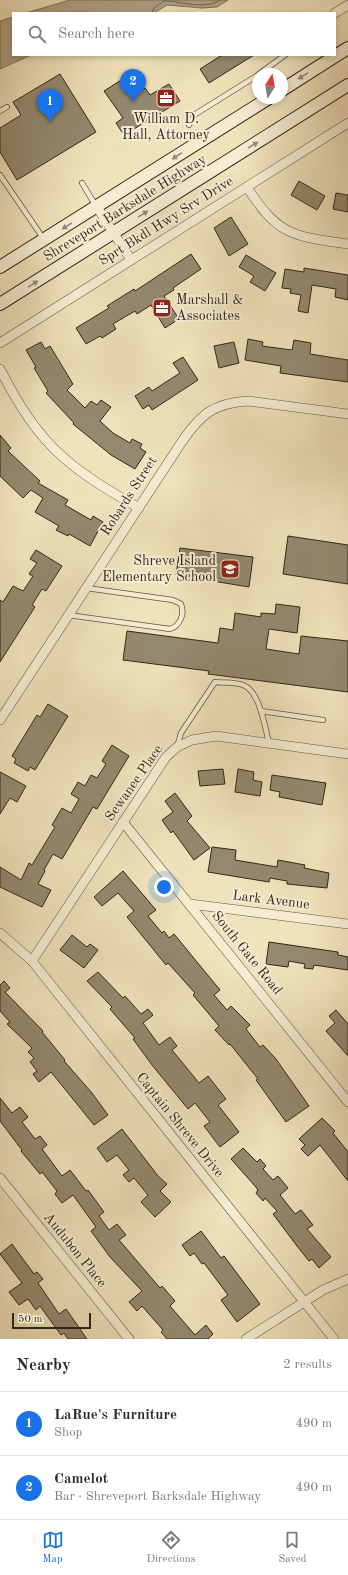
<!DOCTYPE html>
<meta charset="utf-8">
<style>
body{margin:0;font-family:"Old Standard TT",serif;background:#f7f7f7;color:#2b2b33}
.compass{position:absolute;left:252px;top:68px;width:36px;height:36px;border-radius:50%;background:#fff;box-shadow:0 2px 6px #0003;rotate:11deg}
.scale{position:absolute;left:12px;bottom:10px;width:79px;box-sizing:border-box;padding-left:4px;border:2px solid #31261e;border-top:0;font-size:11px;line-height:14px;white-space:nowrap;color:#31261e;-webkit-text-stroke:3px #f5ecd2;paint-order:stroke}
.you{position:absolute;left:164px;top:887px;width:14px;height:14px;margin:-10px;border:3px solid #fff;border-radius:50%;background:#1a73e8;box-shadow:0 0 0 6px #1a73e833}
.badge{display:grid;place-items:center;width:26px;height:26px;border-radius:50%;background:#1a73e8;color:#fff;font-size:13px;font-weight:700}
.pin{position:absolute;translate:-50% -33px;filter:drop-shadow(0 1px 2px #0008)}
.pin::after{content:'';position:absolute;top:21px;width:14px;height:12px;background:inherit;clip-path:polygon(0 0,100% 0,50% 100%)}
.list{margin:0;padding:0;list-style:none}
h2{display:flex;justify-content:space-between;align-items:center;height:52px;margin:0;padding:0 16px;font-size:17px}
h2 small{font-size:13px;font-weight:400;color:#7c7c81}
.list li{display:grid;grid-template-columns:26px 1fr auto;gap:12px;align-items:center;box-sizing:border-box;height:64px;padding:0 16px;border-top:1px solid #e1e1e2}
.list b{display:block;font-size:15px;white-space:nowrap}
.list p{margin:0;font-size:13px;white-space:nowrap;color:#7c7c81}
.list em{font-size:13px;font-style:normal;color:#7c7c81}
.icon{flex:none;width:22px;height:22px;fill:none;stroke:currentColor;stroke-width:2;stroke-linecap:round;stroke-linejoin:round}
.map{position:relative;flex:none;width:348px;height:1339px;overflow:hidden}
.search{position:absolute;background:#fff;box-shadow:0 2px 6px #0003;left:12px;right:12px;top:12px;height:44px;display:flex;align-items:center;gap:10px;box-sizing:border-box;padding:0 14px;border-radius:0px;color:#7c7c81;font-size:15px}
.sheet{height:180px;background:#fff}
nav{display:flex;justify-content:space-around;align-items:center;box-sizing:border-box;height:56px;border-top:1px solid #e1e1e2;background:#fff;font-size:11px;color:#7c7c81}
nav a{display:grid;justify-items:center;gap:2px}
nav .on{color:#1a73e8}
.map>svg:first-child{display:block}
</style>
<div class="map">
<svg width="348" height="1339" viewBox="0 0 348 1339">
<rect width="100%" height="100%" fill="#f0e2ba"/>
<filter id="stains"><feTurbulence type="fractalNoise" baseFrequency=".005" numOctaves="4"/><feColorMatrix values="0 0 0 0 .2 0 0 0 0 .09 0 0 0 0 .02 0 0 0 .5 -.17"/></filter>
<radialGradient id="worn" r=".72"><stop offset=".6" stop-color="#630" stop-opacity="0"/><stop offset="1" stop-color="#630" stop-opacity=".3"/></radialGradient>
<g fill="#afa285" stroke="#7d705c">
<polygon points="70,0 228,0 217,7 202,8 167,5 154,13 26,13"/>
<polygon points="13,17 13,55 31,55 0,69 0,21"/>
</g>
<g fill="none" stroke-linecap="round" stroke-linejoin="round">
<path stroke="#706452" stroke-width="1" d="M152 13 154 8C157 6 161 3 164 1 177 0 204 11 220 0"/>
</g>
<g fill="#94886f" stroke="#31261e">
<polygon points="222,55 254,55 209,83 200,69"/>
<polygon points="60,74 96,132 17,180 0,152 0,128 21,115 13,102"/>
<polygon points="126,77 137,93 145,88 150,95 169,84 180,101 124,135 116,123 123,118 104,91"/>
<polygon points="299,181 325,196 317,210 291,195"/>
<polygon points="336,193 348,195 348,212 333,209"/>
<polygon points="231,217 248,244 229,256 214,228"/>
<polygon points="191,254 201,269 173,288 174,290 164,296 179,319 165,328 151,305 137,314 135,311 113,324 116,329 102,338 100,336 86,344 76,328 109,308 107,306 134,289 135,291"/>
<polygon points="246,255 276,273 265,291 250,282 254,276 239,267"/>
<polygon points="304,268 348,275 348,300 335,297 336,289 312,285 308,313 298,311 301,295 290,293 291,289 282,288 285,269 304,272"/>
<polygon points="248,339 263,342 262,346 292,350 294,340 311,343 310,354 348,360 348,382 280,373 281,366 245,360"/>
<polygon points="41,342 45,349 50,346 73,384 67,390 85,408 91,401 97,405 101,400 111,407 100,421 113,433 130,443 132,439 142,444 140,448 146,452 135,469 111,455 73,424 74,423 46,393 48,391 34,368 36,367 26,350"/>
<polygon points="234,342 239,363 219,368 214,346"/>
<polygon points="183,357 198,380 152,410 149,405 143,409 135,396 149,387 152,391 180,373 173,363"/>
<polygon points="0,435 11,448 8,451 40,481 38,483 68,500 65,505 91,520 93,516 103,522 90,546 69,534 68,536 56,530 59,526 35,512 43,498 31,490 23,498 0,476"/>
<polygon points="288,536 348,545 348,584 283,574"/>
<polygon points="180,548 253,557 249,587 176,575"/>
<polygon points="36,550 62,566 46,591 42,589 32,605 35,607 0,662 0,600 3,602 13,586 23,591 33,576 29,574 37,563 30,559"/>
<polygon points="276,604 300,607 297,633 269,629 266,649 299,654 301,636 348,641 348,692 208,674 209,671 123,660 127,631 218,643 220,628 233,630 235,613 261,617 261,613 275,614"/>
<polygon points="48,704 68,716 35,770 30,767 28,771 14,763 16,759 12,756 37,715 40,717"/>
<polygon points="112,745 129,756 97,809 93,807 62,859 53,854 44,870 45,871 38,884 51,890 42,907 0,887 0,867 21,880 29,863 32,865 55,827 52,825 62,808 71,813 79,799 71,794 78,782 85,786 91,775 97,778 106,764 102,761"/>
<polygon points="223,769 225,784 200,786 198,771"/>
<polygon points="238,769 254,772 253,780 262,782 260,796 235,792"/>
<polygon points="0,772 26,786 17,802 10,798 0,814"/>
<polygon points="272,775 326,783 322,805 279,797 280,792 270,790"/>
<polygon points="175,793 192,816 187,821 210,848 194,860 173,831 171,833 162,820 173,812 165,801"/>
<polygon points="212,847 236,850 235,860 277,867 278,860 305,865 304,868 329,873 327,888 287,884 287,881 270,878 269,882 208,872"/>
<polygon points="123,871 156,910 148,916 162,933 164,931 169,938 174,934 220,990 214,995 227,1010 231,1006 250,1025 246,1029 260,1047 263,1045 276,1059 309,1106 286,1122 256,1080 258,1079 230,1044 229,1045 215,1030 219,1026 193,995 195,993 168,963 166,965 127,917 134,911 118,893 102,906 94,897"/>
<polygon points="72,935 87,947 90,944 98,950 84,968 60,950"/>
<polygon points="269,942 338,952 338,955 348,957 348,970 314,965 313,969 304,968 305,964 289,961 288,967 266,964"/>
<polygon points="98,972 123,998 125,996 141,1014 148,1009 153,1015 143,1023 159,1045 170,1037 177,1046 172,1050 199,1083 208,1076 226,1099 218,1105 239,1132 220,1147 204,1126 210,1122 195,1103 188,1109 152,1065 133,1039 135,1038 110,1009 112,1007 87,981"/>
<polygon points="4,981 10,988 5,992 43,1031 42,1032 65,1060 64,1061 92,1093 108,1115 94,1125 51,1072 39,1082 33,1074 37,1071 30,1062 34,1058 28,1052 32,1048 7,1024 10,1022 0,1011 0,985"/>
<polygon points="336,1010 348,1024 348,1056 326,1031 335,1023 329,1016"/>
<polygon points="0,1098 12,1113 20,1107 28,1117 22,1122 35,1139 40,1136 47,1145 42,1149 62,1176 70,1170 86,1191 88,1190 104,1212 99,1216 109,1230 117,1224 126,1235 119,1240 160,1288 162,1286 175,1301 170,1306 195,1335 206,1325 213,1334 208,1339 167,1339 161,1332 163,1330 142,1306 137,1311 129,1302 142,1291 110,1257 91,1231 96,1227 73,1195 62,1203 55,1194 57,1191 42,1172 40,1174 21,1151 22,1150 0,1121"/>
<polygon points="322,1118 335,1131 333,1133 348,1152 348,1181 320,1145 308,1156 301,1149 305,1145 299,1139"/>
<polygon points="122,1129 158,1176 167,1184 160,1191 171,1202 155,1217 141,1202 148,1195 134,1178 129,1182 123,1175 129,1170 117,1155 107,1162 97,1148"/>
<polygon points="243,1148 257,1162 260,1159 266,1166 263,1169 273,1180 278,1176 288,1188 280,1195 295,1214 301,1210 313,1225 307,1229 331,1257 319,1268 312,1259 309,1261 297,1246 273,1214 277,1211 265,1198 263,1201 256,1193 258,1190 255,1186 231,1159"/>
<polygon points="201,1231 221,1258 224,1256 260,1304 237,1322 221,1300 228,1295 204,1263 202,1264 194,1253 190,1256 182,1245"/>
<polygon points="12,1244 34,1274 37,1272 43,1279 38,1283 59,1314 66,1309 87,1339 68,1339 64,1333 61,1335 40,1306 36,1310 28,1299 19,1305 9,1292 22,1283 0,1254"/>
</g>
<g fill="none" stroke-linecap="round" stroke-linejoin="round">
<defs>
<g id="service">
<polyline points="259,74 285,55"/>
<polyline points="0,111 7,107"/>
<polyline points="189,125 194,115 258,75"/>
<polyline points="0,175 43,238"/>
<polyline points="82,183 96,206"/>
<path d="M68 615 170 629C180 626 185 614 181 604L173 600 86 588"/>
<polyline points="261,711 323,720"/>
<path d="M177 747 181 733 215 682C223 683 235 682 243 685 260 691 265 728 269 743"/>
</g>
<g id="minor">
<polyline points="335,13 348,5"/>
<path d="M247 187C278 236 293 236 348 244"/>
<polyline points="97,207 131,260"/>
<polyline points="0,343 348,123"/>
<path d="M0 369C17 402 36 434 64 458 87 478 113 493 139 508"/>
<path d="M0 720 181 443C200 415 213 403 248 401L348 414"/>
<polyline points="123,822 348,1102"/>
<polyline points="190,904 348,924"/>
<polyline points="0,933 32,961 334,1339"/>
<polyline points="32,961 166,757 177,747 192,740 216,736 348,754"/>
<polyline points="0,1178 129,1339"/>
<polyline points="246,1339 323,1290 348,1279"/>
</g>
<g id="secondary">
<polyline points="282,90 348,48"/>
<polyline points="0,267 269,98"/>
<polyline points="0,304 348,85"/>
</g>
</defs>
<use href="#service" stroke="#615545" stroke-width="6"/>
<use href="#minor" stroke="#615545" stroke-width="10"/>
<use href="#secondary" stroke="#31261e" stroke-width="14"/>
<use href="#service" stroke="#f5ecd2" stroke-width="4.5"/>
<use href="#minor" stroke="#f5ecd2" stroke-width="9"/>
<use href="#secondary" stroke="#f5ecd2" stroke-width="12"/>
</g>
<defs><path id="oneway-solid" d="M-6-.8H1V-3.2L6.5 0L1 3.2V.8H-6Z"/></defs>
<g fill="#938978">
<use href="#oneway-solid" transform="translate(303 76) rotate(148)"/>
<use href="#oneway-solid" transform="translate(253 145) rotate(-32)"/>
<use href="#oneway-solid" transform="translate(177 156) rotate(147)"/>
<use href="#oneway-solid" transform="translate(143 214) rotate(-32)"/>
<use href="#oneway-solid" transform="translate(67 226) rotate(148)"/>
<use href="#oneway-solid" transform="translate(33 284) rotate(-32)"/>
</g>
<defs>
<symbol id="office-square" viewBox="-11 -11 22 22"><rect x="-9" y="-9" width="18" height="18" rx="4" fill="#8f2418" stroke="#f5ecd2"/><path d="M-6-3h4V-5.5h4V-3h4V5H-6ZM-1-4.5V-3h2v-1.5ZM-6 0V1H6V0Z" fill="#fff"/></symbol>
<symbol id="school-square" viewBox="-11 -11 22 22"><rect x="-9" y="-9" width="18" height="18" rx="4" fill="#8f2418" stroke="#f5ecd2"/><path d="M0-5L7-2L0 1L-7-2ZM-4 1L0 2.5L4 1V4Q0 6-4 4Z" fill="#fff"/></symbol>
</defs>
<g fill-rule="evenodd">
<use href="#office-square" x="155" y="87" width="22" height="22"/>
<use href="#office-square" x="151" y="297" width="22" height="22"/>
<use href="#school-square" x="219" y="558" width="22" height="22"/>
</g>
<g text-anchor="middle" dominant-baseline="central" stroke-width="4" stroke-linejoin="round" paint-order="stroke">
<g font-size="14" fill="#31261e" stroke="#f5ecd2">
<text x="166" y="119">William D.<tspan x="166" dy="16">Hall, Attorney</tspan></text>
<text x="176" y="300" text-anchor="start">Marshall &amp;<tspan x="176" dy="16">Associates</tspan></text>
<text x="216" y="561" text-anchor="end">Shreve Island<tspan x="216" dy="16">Elementary School</tspan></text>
</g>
<g font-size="14" fill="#31261e" stroke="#f5ecd2">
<text transform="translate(125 208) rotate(-32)">Shreveport Barksdale Highway</text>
<text transform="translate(166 221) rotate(-32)">Sprt Bkdl Hwy Srv Drive</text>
<text transform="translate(129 496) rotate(-57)">Robards Street</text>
<text transform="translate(134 783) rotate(-55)">Sewanee Place</text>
<text transform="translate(271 900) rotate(7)">Lark Avenue</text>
<text transform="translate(247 953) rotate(51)">South Gate Road</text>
<text transform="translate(180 1125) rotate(51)">Captain Shreve Drive</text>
<text transform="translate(75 1250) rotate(51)">Audubon Place</text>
</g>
</g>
<rect width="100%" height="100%" filter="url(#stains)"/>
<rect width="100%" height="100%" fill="url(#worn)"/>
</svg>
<svg class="compass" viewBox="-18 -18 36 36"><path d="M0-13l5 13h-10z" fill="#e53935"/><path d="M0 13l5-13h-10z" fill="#7c7c81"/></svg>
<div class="scale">50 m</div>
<div class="you"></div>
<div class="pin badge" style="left:50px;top:122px">1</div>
<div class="pin badge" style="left:133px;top:102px">2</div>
<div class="search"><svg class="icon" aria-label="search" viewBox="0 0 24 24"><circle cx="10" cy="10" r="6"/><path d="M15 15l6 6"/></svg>Search here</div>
</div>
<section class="sheet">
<h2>Nearby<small>2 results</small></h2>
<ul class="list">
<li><span class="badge">1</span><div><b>LaRue's Furniture</b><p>Shop</p></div><em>490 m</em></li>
<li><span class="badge">2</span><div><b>Camelot</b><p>Bar · Shreveport Barksdale Highway</p></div><em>490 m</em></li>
</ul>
</section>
<nav>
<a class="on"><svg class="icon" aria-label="map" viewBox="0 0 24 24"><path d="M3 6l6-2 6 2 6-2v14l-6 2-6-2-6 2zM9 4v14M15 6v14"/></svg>Map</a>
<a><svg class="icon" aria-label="directions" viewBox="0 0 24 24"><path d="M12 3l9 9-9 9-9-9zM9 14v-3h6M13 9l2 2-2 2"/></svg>Directions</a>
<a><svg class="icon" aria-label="saved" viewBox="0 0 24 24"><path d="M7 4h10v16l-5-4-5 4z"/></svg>Saved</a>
</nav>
